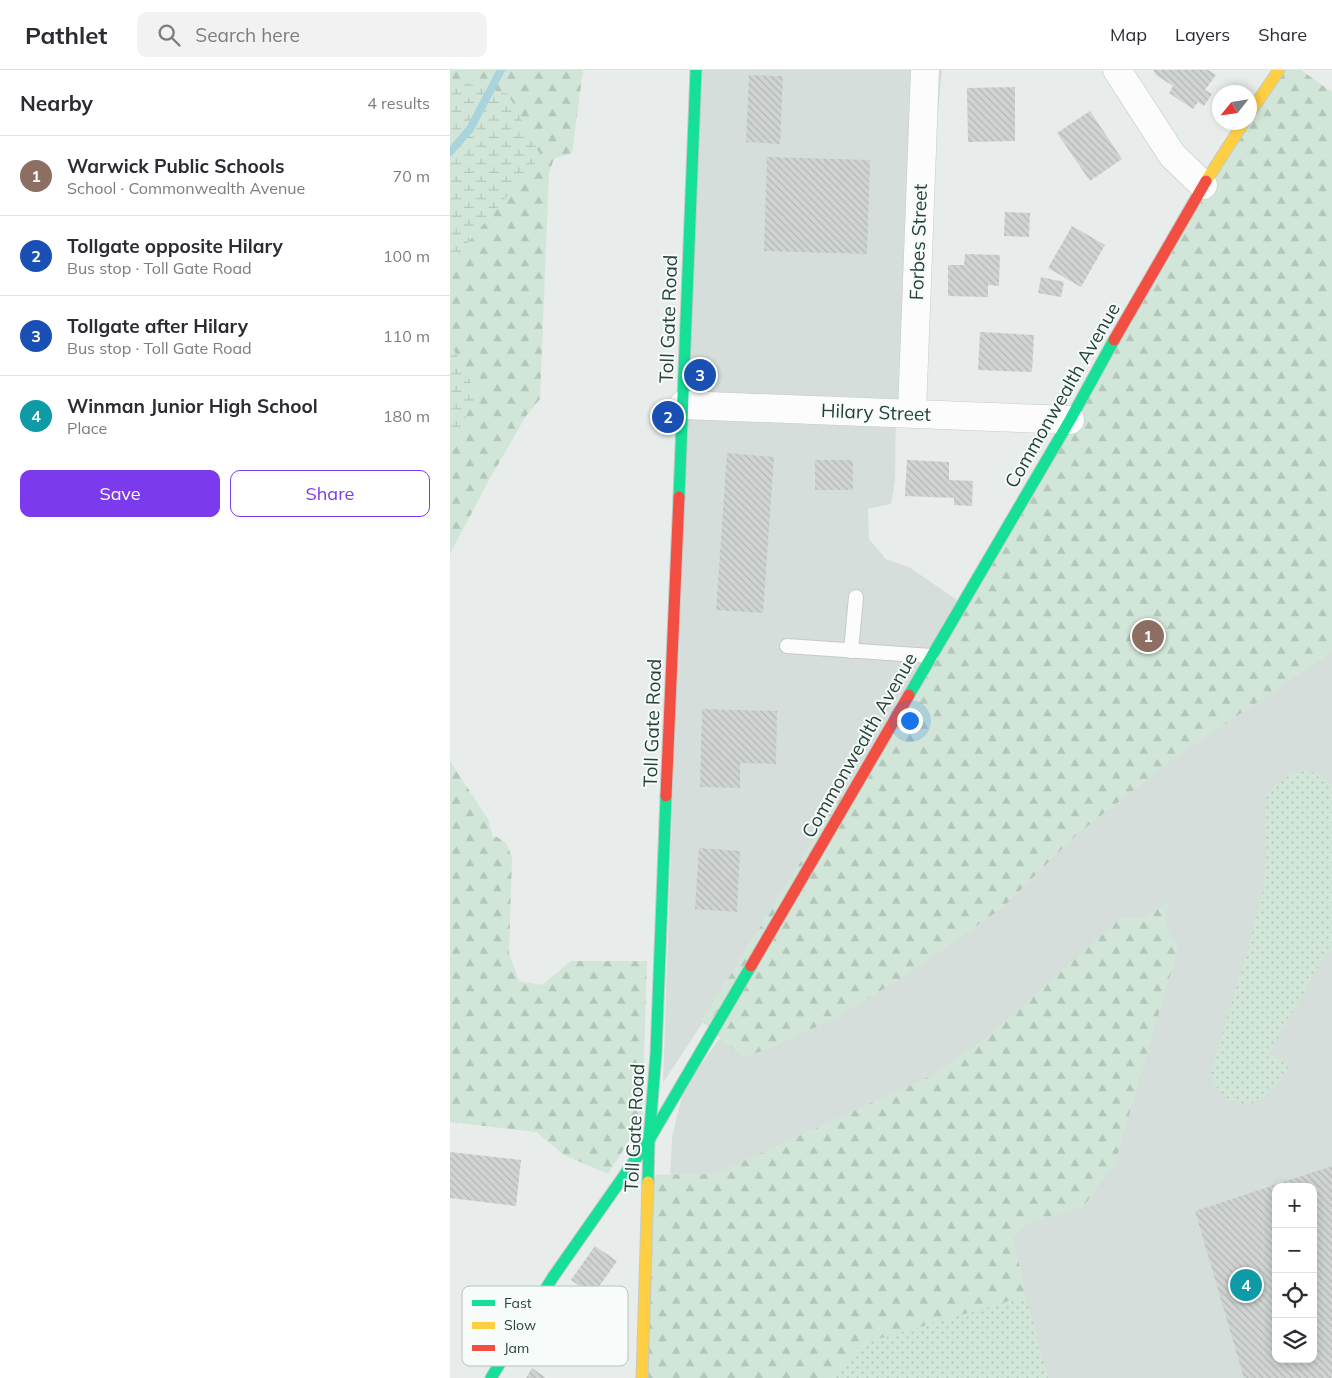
<!DOCTYPE html>
<meta charset="utf-8">
<style>
body{margin:0;font-family:Mulish,sans-serif;background:#f2f2f3;color:#2b2b33}
.controls{position:absolute;right:15px;bottom:15px;display:grid;overflow:hidden;border-radius:10px;box-shadow:0 2px 8px #0003}
.controls button{width:45px;height:45px;display:grid;place-items:center;padding:0;border:0;border-bottom:1px solid #e1e1e2;background:#fff;color:#2b2b33;font:25px sans-serif}
.compass{position:absolute;left:762px;top:15px;width:45px;height:45px;border-radius:50%;background:#fff;box-shadow:0 2px 8px #0003;rotate:240deg}
.you{position:absolute;left:459px;top:650px;width:18px;height:18px;margin:-12px;border:4px solid #fff;border-radius:50%;background:#1a73e8;box-shadow:0 0 0 8px #1a73e833}
.badge{display:grid;place-items:center;width:32px;height:32px;border-radius:50%;background:#7c3aed;color:#fff;font-size:16px;font-weight:700}
.pin{position:absolute;translate:-50% -50%;border:2px solid #fff;box-shadow:0 1px 5px #0006}
.list{margin:0;padding:0;list-style:none}
h2{display:flex;justify-content:space-between;align-items:center;height:65px;margin:0;padding:0 20px;font-size:21px}
h2 small{font-size:16px;font-weight:400;color:#7c7c81}
.list li{display:grid;grid-template-columns:32px 1fr auto;gap:15px;align-items:center;box-sizing:border-box;height:80px;padding:0 20px;border-top:1px solid #e1e1e2}
.list b{display:block;font-size:19px;white-space:nowrap}
.list p{margin:0;font-size:16px;white-space:nowrap;color:#7c7c81}
.list em{font-size:16px;font-style:normal;color:#7c7c81}
.actions{display:flex;gap:10px;padding:15px 20px}
.actions a{flex:1;padding:11px 0;border:1px solid #7c3aed;border-radius:10px;text-align:center;font-size:18px;color:#7c3aed}
.actions .main{background:#7c3aed;color:#fff}
.icon{flex:none;width:28px;height:28px;fill:none;stroke:currentColor;stroke-width:2;stroke-linecap:round;stroke-linejoin:round}
.map{position:relative;flex:none;width:882px;height:1308px;overflow:hidden}
header{display:flex;align-items:center;gap:30px;box-sizing:border-box;height:70px;padding:0 25px;background:#fff;border-bottom:1px solid #e1e1e2}
header strong{font-size:24px}
nav{display:flex;gap:28px;margin-inline-start:auto;font-size:18px}
.search{width:350px;height:45px;background:#f2f2f3;display:flex;align-items:center;gap:12px;box-sizing:border-box;padding:0 18px;border-radius:10px;color:#7c7c81;font-size:19px}
main{display:flex}
aside{flex:1;background:#fff}
.map>svg:first-child{display:block}
</style>
<header>
<strong>Pathlet</strong>
<div class="search"><svg class="icon" aria-label="search" viewBox="0 0 24 24"><circle cx="10" cy="10" r="6"/><path d="M15 15l6 6"/></svg>Search here</div>
<nav><a>Map</a><a>Layers</a><a>Share</a></nav>
</header>
<main>
<aside>
<h2>Nearby<small>4 results</small></h2>
<ul class="list">
<li><span class="badge" style="background:#8d6e63">1</span><div><b>Warwick Public Schools</b><p>School · Commonwealth Avenue</p></div><em>70 m</em></li>
<li><span class="badge" style="background:#1a4fb4">2</span><div><b>Tollgate opposite Hilary</b><p>Bus stop · Toll Gate Road</p></div><em>100 m</em></li>
<li><span class="badge" style="background:#1a4fb4">3</span><div><b>Tollgate after Hilary</b><p>Bus stop · Toll Gate Road</p></div><em>110 m</em></li>
<li><span class="badge" style="background:#0f9aa8">4</span><div><b>Winman Junior High School</b><p>Place</p></div><em>180 m</em></li>
</ul>
<div class="actions"><a class="main">Save</a><a>Share</a></div>
</aside>
<div class="map">
<svg width="882" height="1308" viewBox="0 0 882 1308">
<defs>
<pattern id="grass-dots" width="8" height="8" patternUnits="userSpaceOnUse" patternTransform="scale(1.25)"><rect width="8" height="8" fill="#d1e6d8"/><path d="M2 2h.1M6 6h.1" fill="none" stroke="#b3c6ba" stroke-width="1.8" stroke-linecap="round"/></pattern>
<pattern id="forest-firs" width="22" height="20" patternUnits="userSpaceOnUse" patternTransform="scale(1.25)"><rect width="22" height="20" fill="#d1e6d8"/><path d="M5 1l3.5 6h-7zM16 11l3.5 6h-7z" fill="#b3c6ba"/></pattern>
<pattern id="wetland-marsh" width="20" height="14" patternUnits="userSpaceOnUse" patternTransform="scale(1.25)"><rect width="20" height="14" fill="#d1e6d8"/><path d="M1 5h8M5 5V1M11 12h8M15 12V8" fill="none" stroke="#b3c6ba"/></pattern>
<pattern id="building-back-hatch" width="6" height="6" patternUnits="userSpaceOnUse" patternTransform="scale(1.25)"><rect width="6" height="6" fill="#cfd4d2"/><path d="M-1 5l2 2M0 0l6 6M5-1l2 2" fill="none" stroke="#b2b7b5"/></pattern>
</defs>
<rect width="100%" height="100%" fill="#e8edeb"/>
<g fill="#d6dedb" fill-rule="evenodd">
<polygon points="247,0 492,0 478,154 467,335 446,341 445,411 441,434 418,439 419,469 436,489 459,497 507,530 478,586 254,948 253,952 213,1013"/>
<path d="M882 113V1308H211L222 1067 234 1018ZM826 1117H863V1289H826Z"/>
</g>
<g fill="url(#grass-dots)">
<path d="M854 701C865 702 875 706 882 715V882L877 881 819 984 839 996C834 1004 828 1014 820 1021 794 1046 773 1033 760 1004L798 879 814 816 816 788 815 745 817 724 826 714 842 704Z"/>
<polygon points="576,1226 598,1308 385,1308 409,1276 425,1270"/>
</g>
<g fill="url(#forest-firs)">
<polygon points="0,0 133,0 122,83 104,89 99,102 90,329 76,346 39,410 0,484"/>
<polygon points="828,0 851,0 882,22 882,582 730,684 626,765 552,838 455,906 385,948 332,973 293,988 253,952 254,948 478,586"/>
<polygon points="0,691 38,749 43,767 47,767 56,773 62,787 59,883 69,911 92,915 121,891 197,891 192,1050 158,1104 114,1085 86,1062 0,1052"/>
<polygon points="718,833 715,856 728,878 665,1093 633,1137 578,1154 563,1167 576,1226 425,1270 409,1276 385,1308 188,1308 199,1105 265,1104 483,1005 536,968 671,848 693,848"/>
</g>
<g fill="url(#wetland-marsh)">
<polygon points="0,9 58,24 91,86 0,194"/>
<polygon points="0,272 27,325 0,376"/>
</g>
<g fill="none" stroke-linecap="round" stroke-linejoin="round">
<polyline stroke="#a9d4db" stroke-width="8" points="0,82 20,59 51,0"/>
</g>
<g fill="url(#building-back-hatch)" fill-rule="evenodd">
<polygon points="703,0 758,0 766,5 755,20 762,24 754,36 748,32 743,39 719,23 723,16 706,5"/>
<polygon points="299,5 333,6 330,74 296,72"/>
<polygon points="565,17 565,71 518,72 517,18"/>
<polygon points="640,41 672,89 640,111 607,63"/>
<polygon points="317,87 420,90 417,184 314,181"/>
<polygon points="555,142 580,143 579,167 554,166"/>
<polygon points="622,156 655,175 631,217 598,198"/>
<polygon points="515,184 550,185 549,216 538,215 538,227 498,226 498,195 514,195"/>
<polygon points="591,207 614,212 611,227 588,223"/>
<polygon points="530,262 584,265 582,302 528,300"/>
<polygon points="277,383 324,387 313,543 266,540"/>
<rect x="365" y="390" width="38" height="30"/>
<polygon points="457,390 499,392 499,410 523,411 522,436 504,435 504,428 455,426"/>
<polygon points="252,639 327,641 326,694 290,693 290,718 250,717"/>
<polygon points="249,778 290,781 287,842 245,839"/>
<polygon points="0,1082 71,1090 66,1136 0,1128"/>
<path d="M882 1096V1308H794L745 1141ZM826 1117H863V1289H826Z"/>
<polygon points="145,1176 167,1191 143,1225 121,1210"/>
<polygon points="82,1298 96,1308 76,1308"/>
</g>
<g fill="none" stroke-linecap="round" stroke-linejoin="round">
<defs>
<g id="lane">
<polyline points="337,576 481,586"/>
<polyline points="401,581 406,527"/>
</g>
<g id="street">
<polyline points="667,0 722,85 753,115"/>
<polyline points="233,335 620,350"/>
<polyline points="462,343 475,0"/>
</g>
<g id="fast">
<polyline points="229,427 246,0"/>
<polyline points="459,625 620,350 664,270"/>
<polyline points="198,1112 199,1070 206,984 216,726"/>
<polyline points="41,1308 103,1207 199,1070 301,896"/>
</g>
<g id="slow">
<polyline points="799,44 829,0"/>
<polyline points="756,111 794,52"/>
<polyline points="192,1308 198,1112"/>
</g>
<g id="jam">
<polyline points="664,270 756,111"/>
<polyline points="216,726 229,427"/>
<polyline points="301,896 459,625"/>
</g>
</defs>
<use href="#lane" stroke="#c5cac8" stroke-width="16"/>
<use href="#street" stroke="#c5cac8" stroke-width="29"/>
<use href="#fast" stroke="#c3cbc8" stroke-width="13"/>
<use href="#slow" stroke="#c3cbc8" stroke-width="13"/>
<use href="#jam" stroke="#c3cbc8" stroke-width="13"/>
<use href="#lane" stroke="#fcfcfc" stroke-width="14"/>
<use href="#street" stroke="#fcfcfc" stroke-width="28"/>
<use href="#fast" stroke="#16e098" stroke-width="11"/>
<use href="#slow" stroke="#ffcf43" stroke-width="11"/>
<use href="#jam" stroke="#f24e42" stroke-width="11"/>
</g>
<g text-anchor="middle" dominant-baseline="central" stroke-width="4" stroke-linejoin="round" paint-order="stroke">
<g font-size="19" fill="#24423a" stroke="#f7fbf9">
<text transform="translate(468 172) rotate(-88)">Forbes Street</text>
<text transform="translate(218 249) rotate(-88)">Toll Gate Road</text>
<text transform="translate(612 325) rotate(-60)">Commonwealth Avenue</text>
<text transform="translate(426 342) rotate(2)">Hilary Street</text>
<text transform="translate(202 653) rotate(-88)">Toll Gate Road</text>
<text transform="translate(409 675) rotate(-60)">Commonwealth Avenue</text>
<text transform="translate(184 1058) rotate(-87)">Toll Gate Road</text>
</g>
</g>
<rect x="12" y="1216" width="166" height="80" rx="8" fill="#f7fbf9" stroke="#b8c4c0" stroke-width="1"/>
<rect x="22" y="1230" width="23" height="6" fill="#16e098"/>
<rect x="22" y="1252" width="23" height="7" fill="#ffcf43"/>
<rect x="22" y="1275" width="23" height="6" fill="#f24e42"/>
<g font-size="14" fill="#24423a">
<text x="54" y="1238">Fast</text>
<text x="54" y="1260">Slow</text>
<text x="54" y="1283">Jam</text>
</g>
</svg>
<div class="controls">
<button>+</button>
<button>−</button>
<button><svg class="icon" aria-label="locate" viewBox="0 0 24 24"><circle cx="12" cy="12" r="6"/><path d="M12 2v4M12 18v4M2 12h4M18 12h4"/></svg></button>
<button><svg class="icon" aria-label="layers" viewBox="0 0 24 24"><path d="M12 4l9 5-9 5-9-5zM3 14l9 5 9-5"/></svg></button>
</div>
<svg class="compass" viewBox="-18 -18 36 36"><path d="M0-13l5 13h-10z" fill="#e53935"/><path d="M0 13l5-13h-10z" fill="#7c7c81"/></svg>
<div class="you"></div>
<div class="pin badge" style="left:698px;top:566px;background:#8d6e63">1</div>
<div class="pin badge" style="left:218px;top:347px;background:#1a4fb4">2</div>
<div class="pin badge" style="left:250px;top:305px;background:#1a4fb4">3</div>
<div class="pin badge" style="left:796px;top:1215px;background:#0f9aa8">4</div>
</div>
</main>
